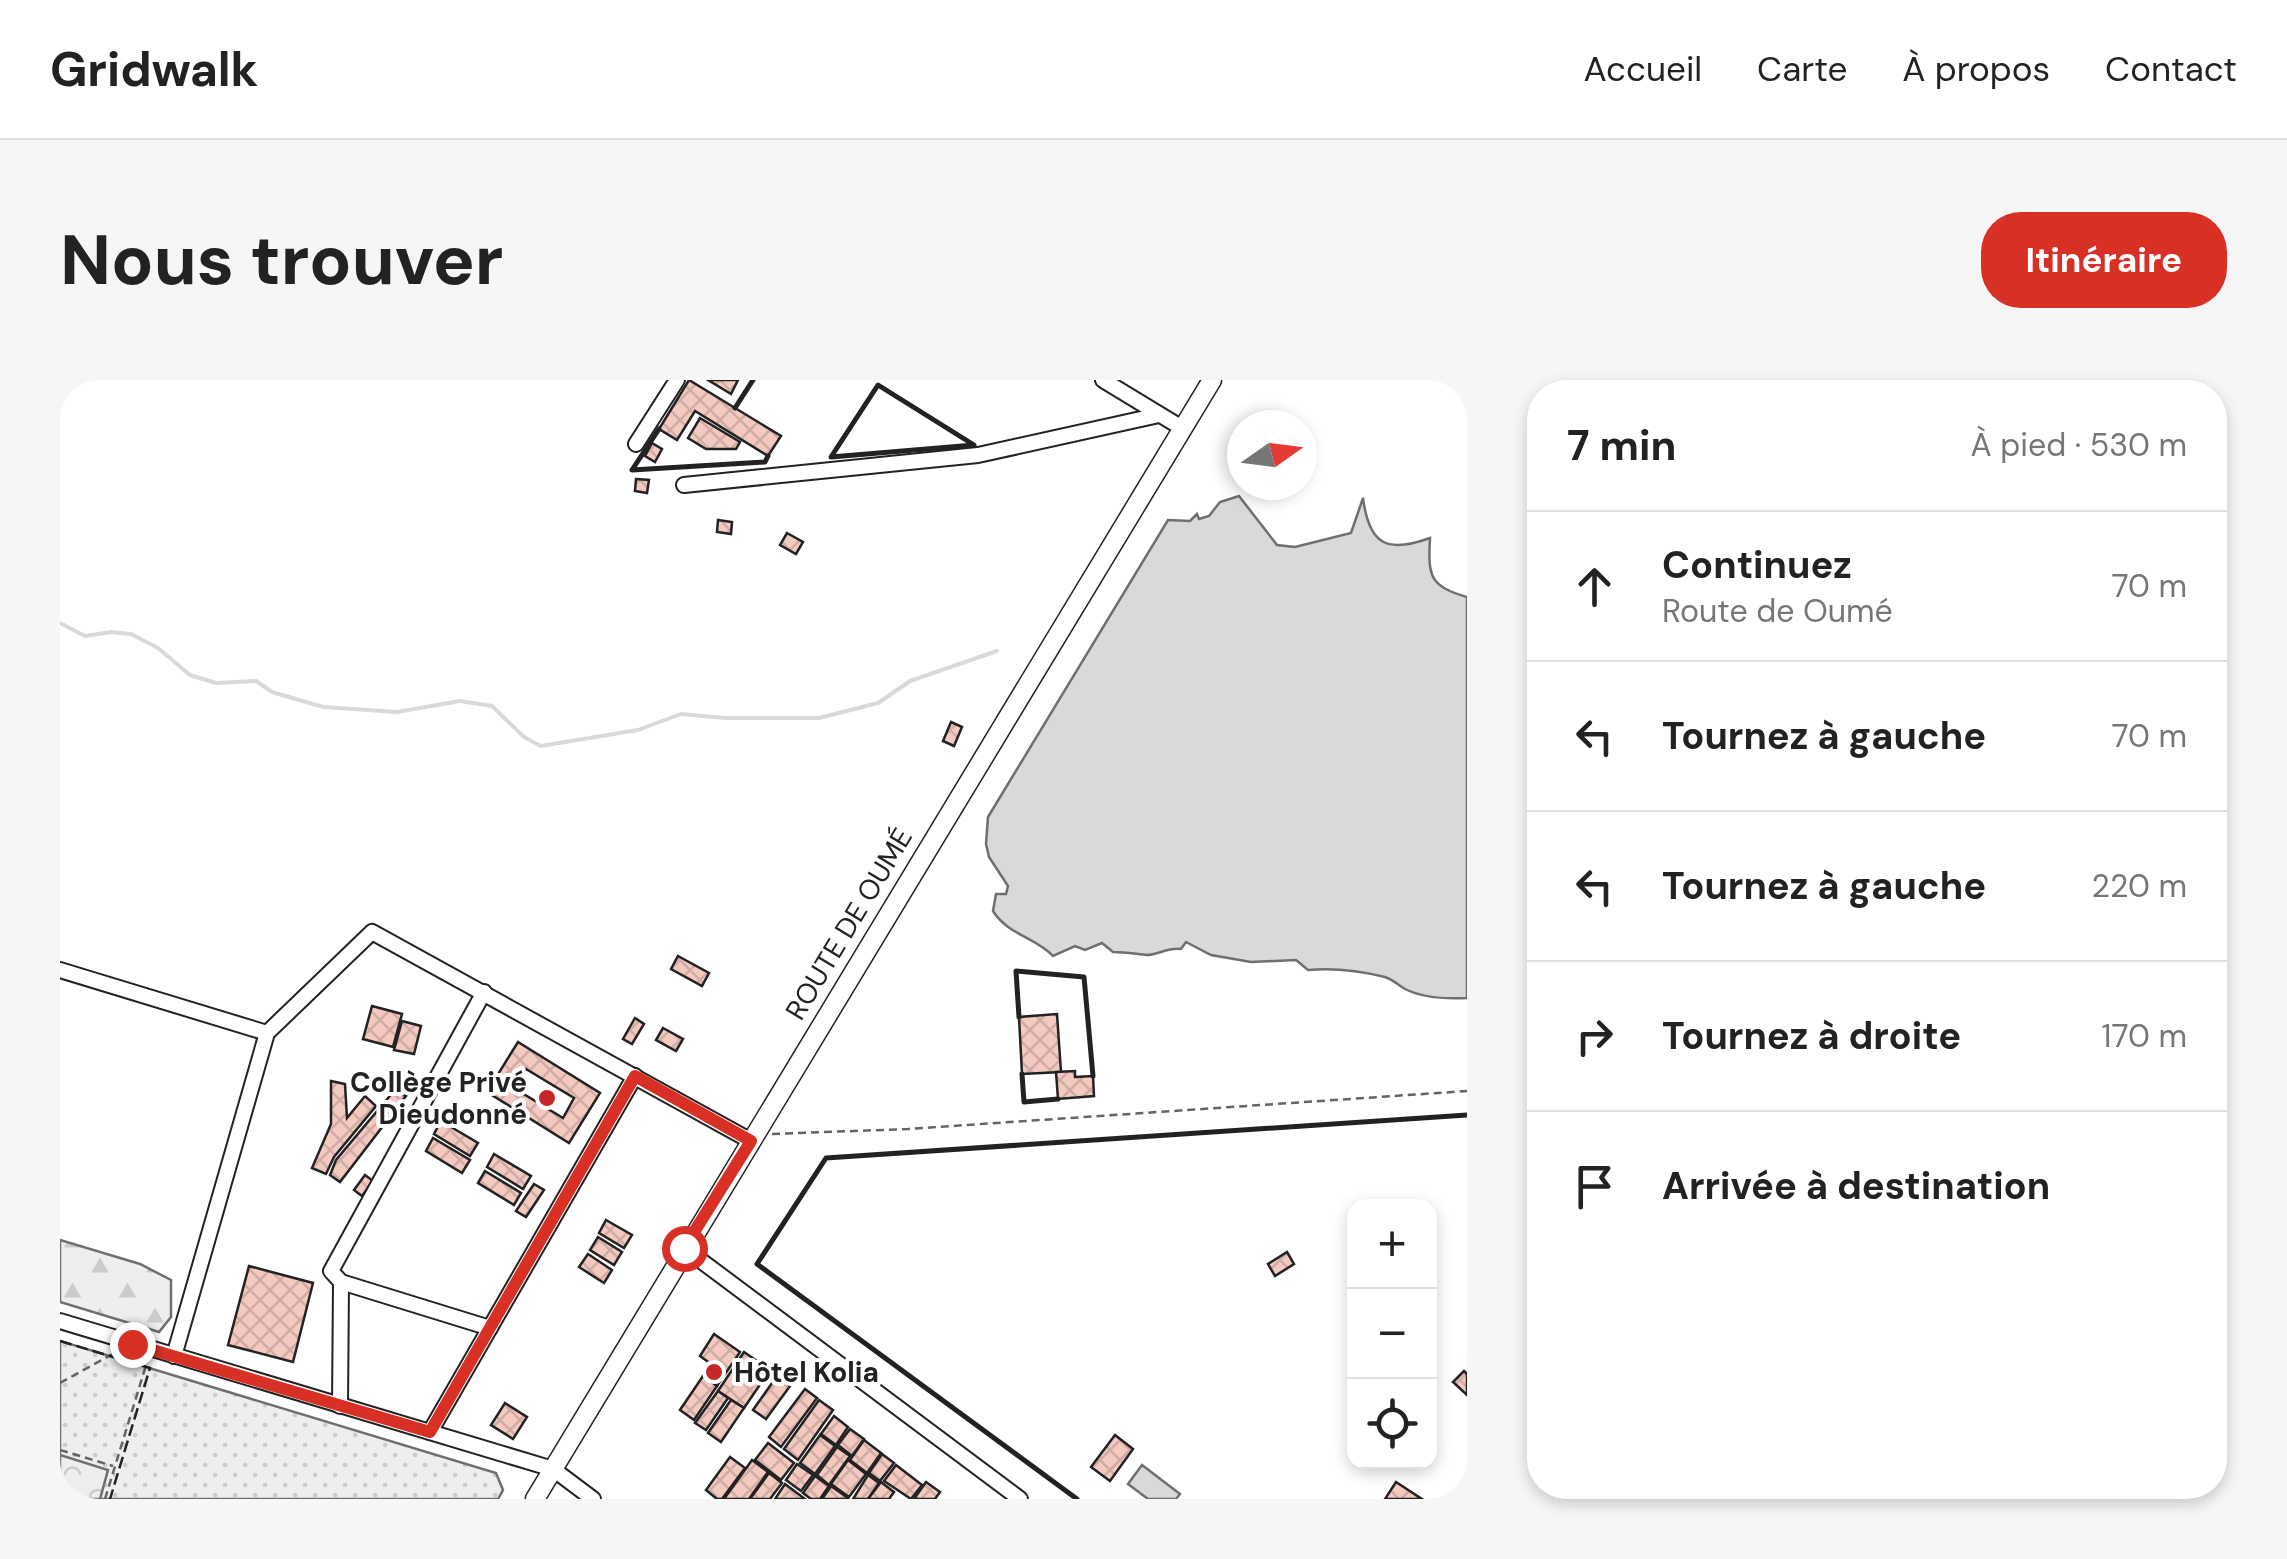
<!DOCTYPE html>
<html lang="fr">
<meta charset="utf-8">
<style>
body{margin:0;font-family:"DM Sans",sans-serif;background:#f6f6f6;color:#222}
.controls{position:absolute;right:30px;bottom:30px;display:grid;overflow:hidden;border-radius:20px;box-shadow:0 5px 15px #0003}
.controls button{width:90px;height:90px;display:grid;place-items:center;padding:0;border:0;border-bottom:2px solid #e0e0e0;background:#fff;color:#222;font:50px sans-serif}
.compass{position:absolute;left:1167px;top:30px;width:90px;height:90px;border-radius:50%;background:#fff;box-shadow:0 5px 15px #0003;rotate:76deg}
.stop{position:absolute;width:30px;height:30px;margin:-22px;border:8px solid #d93025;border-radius:50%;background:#fff}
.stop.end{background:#d93025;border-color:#fff;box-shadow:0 2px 10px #0008}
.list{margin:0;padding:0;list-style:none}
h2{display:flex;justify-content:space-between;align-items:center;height:130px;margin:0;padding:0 40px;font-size:42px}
h2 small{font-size:32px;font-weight:400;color:#767676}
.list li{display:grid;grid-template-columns:65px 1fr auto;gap:30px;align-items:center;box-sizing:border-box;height:150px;padding:0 40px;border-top:2px solid #e0e0e0}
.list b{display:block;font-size:38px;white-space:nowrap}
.list p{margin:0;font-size:32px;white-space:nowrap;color:#767676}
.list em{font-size:32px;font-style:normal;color:#767676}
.icon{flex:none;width:55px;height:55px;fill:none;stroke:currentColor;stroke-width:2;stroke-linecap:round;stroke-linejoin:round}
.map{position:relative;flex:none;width:1407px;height:1119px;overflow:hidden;border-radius:40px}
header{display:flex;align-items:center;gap:60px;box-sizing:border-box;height:140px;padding:0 50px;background:#fff;border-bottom:2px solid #e0e0e0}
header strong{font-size:48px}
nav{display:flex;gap:55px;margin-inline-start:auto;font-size:35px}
.intro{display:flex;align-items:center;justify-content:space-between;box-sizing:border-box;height:240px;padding:0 60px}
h1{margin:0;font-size:70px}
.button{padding:25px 45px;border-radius:40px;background:#d93025;color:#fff;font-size:35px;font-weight:700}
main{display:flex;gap:60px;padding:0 60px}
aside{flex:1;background:#fff;border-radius:40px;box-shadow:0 5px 15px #0003}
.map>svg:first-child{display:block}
</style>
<header>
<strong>Gridwalk</strong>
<nav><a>Accueil</a><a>Carte</a><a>À propos</a><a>Contact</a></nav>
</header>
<div class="intro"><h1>Nous trouver</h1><a class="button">Itinéraire</a></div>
<main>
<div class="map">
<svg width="1407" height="1119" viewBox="0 0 1407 1119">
<defs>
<pattern id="grass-dots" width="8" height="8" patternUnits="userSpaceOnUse" patternTransform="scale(2.5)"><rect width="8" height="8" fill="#eee"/><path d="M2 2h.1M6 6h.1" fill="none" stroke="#ccc" stroke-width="1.8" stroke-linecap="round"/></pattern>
<pattern id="forest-firs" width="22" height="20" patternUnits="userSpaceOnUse" patternTransform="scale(2.5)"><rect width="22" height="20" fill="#eee"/><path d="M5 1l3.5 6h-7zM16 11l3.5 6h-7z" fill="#ccc"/></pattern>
<pattern id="park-crowns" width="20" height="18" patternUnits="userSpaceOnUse" patternTransform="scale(2.5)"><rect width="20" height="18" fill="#eee"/><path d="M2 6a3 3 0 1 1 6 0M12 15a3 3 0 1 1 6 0" fill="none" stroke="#ccc"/></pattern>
<pattern id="building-cross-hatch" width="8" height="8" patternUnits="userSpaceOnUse" patternTransform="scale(2.5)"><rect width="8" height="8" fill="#f3c9c0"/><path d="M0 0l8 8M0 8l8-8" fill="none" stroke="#d0aca5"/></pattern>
</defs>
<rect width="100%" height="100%" fill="#fff"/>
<polygon fill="url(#grass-dots)" stroke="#6f6f6f" stroke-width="2.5" points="0,961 436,1093 443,1110 438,1119 0,1119"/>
<polygon fill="url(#forest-firs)" stroke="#6f6f6f" stroke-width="2.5" points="0,860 80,884 111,900 111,937 99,952 0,922"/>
<polygon fill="url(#park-crowns)" stroke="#6f6f6f" stroke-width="2.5" points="0,1075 48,1090 40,1119 0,1119"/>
<g fill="#d9d9d9" stroke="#6f6f6f" stroke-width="2.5">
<path d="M1179 116 1217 165 1235 167 1291 153 1303 118C1309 164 1326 174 1370 158 1368 196 1369 206 1407 217V618C1388 619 1363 618 1345 609 1338 605 1334 600 1325 597 1301 591 1272 588 1248 590L1236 580 1191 582 1151 575 1126 562 1121 569C1108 567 1098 575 1087 575 1076 574 1065 572 1053 572L1042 563 1025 570 1015 566 993 576C975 557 948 555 933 531L936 514H946L948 506 929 477 926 464 928 437 1108 140 1130 141 1137 134 1139 139 1149 136 1160 122Z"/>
<polygon points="1082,1085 1120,1114 1116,1119 1088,1119 1068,1104"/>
</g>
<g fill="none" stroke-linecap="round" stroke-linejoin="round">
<polyline stroke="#d9d9d9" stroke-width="4" points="0,243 25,256 51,252 71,254 98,268 130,295 156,303 196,301 212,312 263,327 337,332 400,321 432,326 464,357 481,366 578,350 621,334 666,338 759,338 818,323 850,301 937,271"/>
</g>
<g fill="url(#building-cross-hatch)" stroke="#222" stroke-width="2.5" fill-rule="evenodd">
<polygon points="629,0 721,56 708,76 635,31 617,60 599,49"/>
<polygon points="648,0 678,0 671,14"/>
<polygon points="640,38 680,62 676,69 646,69 628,58"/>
<polygon points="592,63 602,69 595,82 585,76"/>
<polygon points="576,99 589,100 587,113 575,111"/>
<polygon points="658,140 672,142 671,154 657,152"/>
<polygon points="727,153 743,162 736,174 720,165"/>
<polygon points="891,342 902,347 894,366 883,361"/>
<polygon points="618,576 649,593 642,606 611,589"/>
<polygon points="312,626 342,634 333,667 303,659"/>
<polygon points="997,634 1001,692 962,694 959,637"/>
<polygon points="575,638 584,644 572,664 563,659"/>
<polygon points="342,641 361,646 354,674 334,670"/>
<polygon points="603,648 623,659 616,671 596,660"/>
<path d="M458 662 540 713 509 763 427 712ZM466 689 514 718 503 738 454 708Z"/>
<polygon points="1015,691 1015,697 1033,696 1034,716 998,719 996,692"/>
<polygon points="271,701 285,704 287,738 305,716 316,726 274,777 266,794 252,788 271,744"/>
<polygon points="334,711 346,716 280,802 270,795 276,780"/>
<polygon points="381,741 418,763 410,776 374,754"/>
<polygon points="373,758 410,780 402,793 366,771"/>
<polygon points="434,774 471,796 463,809 427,787"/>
<polygon points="425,791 461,813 454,825 418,803"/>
<polygon points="305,795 313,801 302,816 294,810"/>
<polygon points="474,804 484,810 466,837 456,831"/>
<polygon points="546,840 572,855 564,868 539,853"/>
<polygon points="538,857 562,872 554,885 530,870"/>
<polygon points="1227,872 1234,884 1215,896 1208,884"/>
<polygon points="528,874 552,890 544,903 519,887"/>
<polygon points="189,886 253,903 233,982 168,965"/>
<polygon points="654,954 680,972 657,1006 643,996 651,984 640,976"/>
<polygon points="684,972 710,990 684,1028 658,1011"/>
<polygon points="1404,991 1407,994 1407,1015 1393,1002"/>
<polygon points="643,996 657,1006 634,1040 620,1030"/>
<polygon points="717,996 730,1006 706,1039 693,1030"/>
<polygon points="745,1009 757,1018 721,1067 709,1057"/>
<polygon points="658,1011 668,1018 646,1050 635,1043"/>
<polygon points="671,1020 684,1028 661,1062 648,1053"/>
<polygon points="759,1020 773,1030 738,1080 724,1069"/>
<polygon points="445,1023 467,1037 453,1059 431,1045"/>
<polygon points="774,1036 788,1047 776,1065 761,1054"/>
<polygon points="790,1049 804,1059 792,1076 778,1065"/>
<polygon points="760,1055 775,1066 755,1094 740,1083"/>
<polygon points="1055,1055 1073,1069 1050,1101 1031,1087"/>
<polygon points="804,1060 821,1073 807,1093 790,1080"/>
<polygon points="708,1063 734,1083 721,1100 695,1080"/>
<polygon points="777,1067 790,1076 769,1105 757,1095"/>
<polygon points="822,1074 834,1083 820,1101 809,1093"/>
<polygon points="670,1077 685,1088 662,1119 657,1119 646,1110"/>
<polygon points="692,1080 708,1092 689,1119 664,1119"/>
<polygon points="788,1080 806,1094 789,1117 771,1104"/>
<polygon points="737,1084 753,1095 741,1111 726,1100"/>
<polygon points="836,1085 862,1105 851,1119 824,1101"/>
<polygon points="709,1093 722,1103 710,1119 690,1119"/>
<polygon points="808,1095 819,1103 808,1119 793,1119"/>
<polygon points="755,1096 769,1106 760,1119 751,1119 743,1113"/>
<polygon points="821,1102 834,1112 829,1119 808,1119"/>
<polygon points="866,1102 880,1112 875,1119 854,1119"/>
<polygon points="1336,1102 1362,1119 1325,1119"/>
<polygon points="725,1104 745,1119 715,1119"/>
<polygon points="771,1106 788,1118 787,1119 762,1119"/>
</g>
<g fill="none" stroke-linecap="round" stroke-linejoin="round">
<defs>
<g id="minor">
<polyline points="1043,0 1122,48"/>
<polyline points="576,64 617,0"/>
<polyline points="624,105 918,75 1099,35"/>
<polyline points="0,590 207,653"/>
<polyline points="424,612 271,891 281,902 430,948"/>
<polyline points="624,868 960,1119"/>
<polyline points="0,941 493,1089 533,1119"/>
<polyline points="114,976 207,653 312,552 691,761"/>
<polyline points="280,1026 281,902"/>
<polyline points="370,1052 575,696"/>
</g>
<polyline id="major" points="475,1119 1152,0"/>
</defs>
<use href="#minor" stroke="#222" stroke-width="18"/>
<use href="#major" stroke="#222" stroke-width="21"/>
<g stroke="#646464" stroke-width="2.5" stroke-dasharray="8 5" stroke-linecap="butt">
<polyline points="712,754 848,749 1407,711"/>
<polyline points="0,1003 58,971"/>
<polyline points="0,1070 53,1086"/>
<polyline points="45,1119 87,982"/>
</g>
<use href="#minor" stroke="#fff" stroke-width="14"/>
<use href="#major" stroke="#fff" stroke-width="18"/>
<polyline stroke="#222" stroke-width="2.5" stroke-dasharray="12 5" stroke-linecap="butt" points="0,961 90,988 50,1119"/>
<g stroke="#222" stroke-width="5">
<polygon points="818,5 914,65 771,77"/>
<polyline points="675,28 693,0"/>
<polyline points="599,49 572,90 705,82 708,76"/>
<polyline points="959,637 956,591 1024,597 1033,696"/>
<polyline points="962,694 964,722 998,719"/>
<polyline points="1017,1119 697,884 766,778 1407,735"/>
</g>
</g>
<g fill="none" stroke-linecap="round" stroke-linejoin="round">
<polyline stroke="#d93025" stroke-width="12" points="72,964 370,1052 575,696 691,761 624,868"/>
</g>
<g fill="#c62828" stroke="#fff" stroke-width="4">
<circle cx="487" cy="718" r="10"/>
<circle cx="654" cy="992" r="10"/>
</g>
<g text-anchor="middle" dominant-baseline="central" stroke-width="8" stroke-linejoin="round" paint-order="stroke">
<g font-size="28" fill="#222" stroke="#fff">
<text transform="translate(789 544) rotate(-59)">ROUTE DE OUMÉ</text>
</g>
<g font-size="28" font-weight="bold" fill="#222" stroke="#fff" text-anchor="end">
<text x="467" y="702">Collège Privé<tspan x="467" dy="32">Dieudonné</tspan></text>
<text x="674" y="992" text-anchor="start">Hôtel Kolia</text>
</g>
</g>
</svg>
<div class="controls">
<button>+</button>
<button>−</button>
<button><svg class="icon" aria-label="locate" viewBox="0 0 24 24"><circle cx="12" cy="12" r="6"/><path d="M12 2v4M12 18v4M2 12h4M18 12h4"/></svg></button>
</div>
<svg class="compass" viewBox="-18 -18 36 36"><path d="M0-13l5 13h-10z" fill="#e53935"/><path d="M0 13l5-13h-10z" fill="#767676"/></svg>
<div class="stop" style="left:624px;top:868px"></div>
<div class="stop end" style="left:72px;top:964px"></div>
</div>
<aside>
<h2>7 min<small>À pied · 530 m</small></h2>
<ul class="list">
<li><svg class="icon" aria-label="ahead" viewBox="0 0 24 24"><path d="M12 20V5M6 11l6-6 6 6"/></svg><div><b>Continuez</b><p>Route de Oumé</p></div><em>70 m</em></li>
<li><svg class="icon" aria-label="left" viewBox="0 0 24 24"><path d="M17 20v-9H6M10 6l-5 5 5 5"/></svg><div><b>Tournez à gauche</b></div><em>70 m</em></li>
<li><svg class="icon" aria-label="left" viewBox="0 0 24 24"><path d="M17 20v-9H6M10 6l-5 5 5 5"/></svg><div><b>Tournez à gauche</b></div><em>220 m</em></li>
<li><svg class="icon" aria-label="right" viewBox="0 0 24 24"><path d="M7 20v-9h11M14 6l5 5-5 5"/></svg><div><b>Tournez à droite</b></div><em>170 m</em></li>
<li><svg class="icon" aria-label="arrive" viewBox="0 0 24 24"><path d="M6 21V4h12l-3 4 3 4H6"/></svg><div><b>Arrivée à destination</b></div></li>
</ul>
</aside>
</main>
